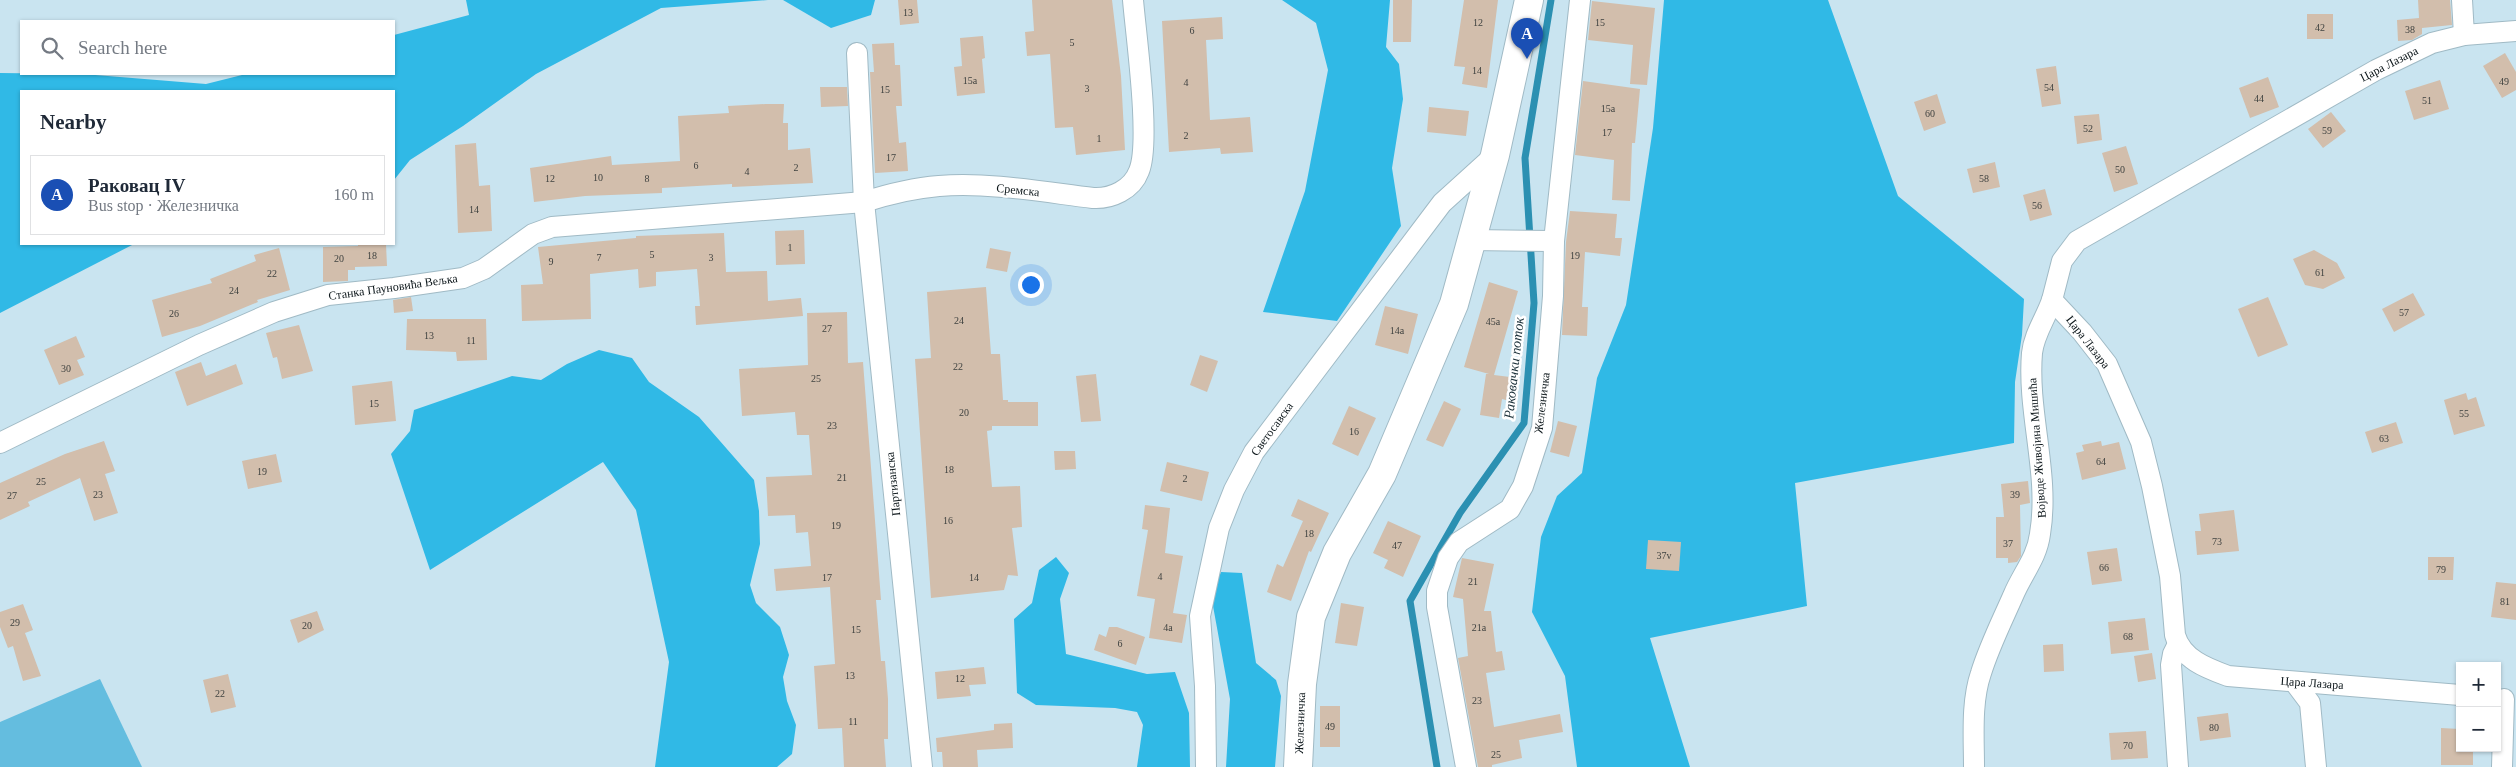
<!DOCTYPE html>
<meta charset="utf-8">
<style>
body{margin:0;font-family:"Times New Roman",serif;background:#f2f2f3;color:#1f2937}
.controls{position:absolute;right:15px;bottom:15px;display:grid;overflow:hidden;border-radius:0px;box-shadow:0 1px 4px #0004}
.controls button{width:45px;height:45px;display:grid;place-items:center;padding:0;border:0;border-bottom:1px solid #e0e1e3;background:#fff;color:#1f2937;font:25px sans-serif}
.you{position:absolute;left:1030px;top:284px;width:18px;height:18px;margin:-12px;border:4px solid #fff;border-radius:50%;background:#1a73e8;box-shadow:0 0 0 8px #1a73e833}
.badge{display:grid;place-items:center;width:32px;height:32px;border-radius:50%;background:#1a73e8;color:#fff;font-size:16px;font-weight:700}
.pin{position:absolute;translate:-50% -41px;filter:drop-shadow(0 1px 2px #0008)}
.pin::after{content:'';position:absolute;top:26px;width:18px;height:15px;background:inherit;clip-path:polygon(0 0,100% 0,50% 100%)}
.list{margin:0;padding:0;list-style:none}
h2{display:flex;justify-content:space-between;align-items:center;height:65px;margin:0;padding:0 20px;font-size:21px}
h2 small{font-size:16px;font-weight:400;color:#747a83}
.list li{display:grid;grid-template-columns:32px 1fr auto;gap:15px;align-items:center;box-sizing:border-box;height:80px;margin:0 10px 10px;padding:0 10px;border:1px solid #e0e1e3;border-radius:0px}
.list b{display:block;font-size:19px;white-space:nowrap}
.list p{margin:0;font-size:16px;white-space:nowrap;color:#747a83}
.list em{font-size:16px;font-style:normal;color:#747a83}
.icon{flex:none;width:28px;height:28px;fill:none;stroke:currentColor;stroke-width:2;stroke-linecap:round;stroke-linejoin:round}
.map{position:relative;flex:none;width:2516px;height:767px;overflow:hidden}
.search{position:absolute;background:#fff;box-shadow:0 1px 4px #0004;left:20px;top:20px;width:375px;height:55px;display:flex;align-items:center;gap:12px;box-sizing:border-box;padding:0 18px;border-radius:0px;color:#747a83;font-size:19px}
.panel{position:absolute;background:#fff;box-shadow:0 1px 4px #0004;left:20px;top:90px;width:375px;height:155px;border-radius:0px}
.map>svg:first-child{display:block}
</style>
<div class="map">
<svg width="2516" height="767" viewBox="0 0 2516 767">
<rect width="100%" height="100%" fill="#c9e4f0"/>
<polygon fill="#64bddf" points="100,679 142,767 0,767 0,722"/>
<g fill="#30b9e6">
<polygon points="466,0 768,0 661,8 536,74 463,126 410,160 394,180 394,91 21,91 21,244 134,244 0,313 0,73 83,74 206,84 246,74 394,74 394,35 469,15"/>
<polygon points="783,0 875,0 871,15 831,28"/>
<polygon points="1282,0 1390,0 1386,47 1399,64 1403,99 1392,168 1401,226 1337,321 1263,312 1305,191 1328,70 1316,23"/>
<polygon points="1664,0 1828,0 1898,196 2024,299 2022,335 2015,382 2014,443 1795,483 1807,606 1650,638 1690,767 1577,767 1565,676 1532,612 1541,537 1557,496 1582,473 1597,378 1626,305 1653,128"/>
<polygon points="599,350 632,358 649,382 699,417 754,480 759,511 760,544 750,585 756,603 780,627 789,655 783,677 787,701 796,725 792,754 777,767 655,767 669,662 636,510 603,462 430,570 391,454 410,431 414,410 512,376 541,380 567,364"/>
<polygon points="1056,557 1069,573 1060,599 1066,654 1147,674 1175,672 1189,713 1190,767 1137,767 1143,725 1137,712 1115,708 1036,705 1017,693 1014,619 1032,603 1039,570"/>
<polygon points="1221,572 1242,573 1256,663 1276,680 1281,696 1275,767 1226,767 1230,699 1211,595"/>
</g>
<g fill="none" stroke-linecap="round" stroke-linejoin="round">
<polyline stroke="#2b90b2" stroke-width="7" points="1437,767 1410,601 1460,513 1524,423 1534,303 1525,158 1551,0"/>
</g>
<g fill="#d2beac">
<polygon points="898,0 917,0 919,23 900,25"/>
<polygon points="1032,0 1112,0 1121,76 1125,150 1076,155 1073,127 1055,128 1050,54 1027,56 1025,32 1034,31"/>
<polygon points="1393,0 1412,0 1411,42 1393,42"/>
<polygon points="1464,0 1498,0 1487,88 1462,84 1465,67 1454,66"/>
<polygon points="2418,0 2450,0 2452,25 2422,28 2422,34 2412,40 2398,41 2397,20 2419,18"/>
<polygon points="1592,1 1655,8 1647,85 1630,84 1633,45 1588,40"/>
<rect x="2307" y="14" width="26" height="25"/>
<polygon points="1222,17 1223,39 1206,40 1210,120 1250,117 1253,152 1221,154 1220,148 1169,152 1162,21"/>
<polygon points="983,36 985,58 982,59 985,93 957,96 954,67 962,66 960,38"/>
<polygon points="894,43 895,65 900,65 902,106 896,106 899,143 906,142 908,171 875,173 870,72 874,72 872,44"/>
<polygon points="2505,53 2516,72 2516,90 2502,98 2483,66"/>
<polygon points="2056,66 2061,104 2042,107 2036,69"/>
<polygon points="2268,77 2279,107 2250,118 2239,88"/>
<polygon points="2440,80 2449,109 2414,120 2405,91"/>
<polygon points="1583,81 1640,89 1635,143 1632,143 1630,201 1612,200 1614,160 1575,155"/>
<polygon points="820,87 847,87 848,106 821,107"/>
<polygon points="1937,94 1946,123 1924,131 1914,102"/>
<polygon points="766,104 784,104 783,123 788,123 788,150 810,148 813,183 732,187 732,184 662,188 662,193 585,196 534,202 530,168 611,156 612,165 680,161 678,116 729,113 728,106"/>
<polygon points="1429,107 1469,111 1466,136 1427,132"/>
<polygon points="2331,112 2346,131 2323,148 2308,129"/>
<polygon points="2099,114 2102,140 2077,144 2074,116"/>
<polygon points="476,143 479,186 490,185 492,231 458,233 455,145"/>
<polygon points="2126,146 2138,184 2114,192 2102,153"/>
<polygon points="1995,162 2000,187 1973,193 1967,169"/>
<polygon points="2045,189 2052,215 2030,221 2023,195"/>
<polygon points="1570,211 1617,214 1615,238 1622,238 1620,256 1585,252 1582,307 1588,307 1587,336 1562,335 1566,242"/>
<polygon points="804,230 805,264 776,265 775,231"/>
<polygon points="724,233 726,272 767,271 768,301 801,298 803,316 696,325 695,306 700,306 697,269 656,272 656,286 639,288 638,269 590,274 591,319 522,321 521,285 543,284 538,247 636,238 636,236"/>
<polygon points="358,244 386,244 387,266 355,267 355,270 348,270 348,281 323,282 323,247 358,246"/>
<polygon points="279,248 290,290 257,300 258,302 200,326 162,337 152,300 212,283 210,279 256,261 254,255"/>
<polygon points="990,248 1011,252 1007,272 986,268"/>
<polygon points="2314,250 2337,263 2345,278 2323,289 2305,285 2293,259"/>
<polygon points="1489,282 1518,291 1494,375 1510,377 1506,400 1502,399 1499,418 1480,415 1486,374 1489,374 1464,367"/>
<polygon points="986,287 991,354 1000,354 1003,400 1008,400 1008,402 1038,402 1038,426 992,426 992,430 987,431 992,487 1020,486 1022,527 1012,528 1018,576 1008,575 1004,590 931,598 915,359 931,358 927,292"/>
<polygon points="2413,293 2425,315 2394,332 2382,309"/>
<polygon points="411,297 413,311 394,313 393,300"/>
<polygon points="2268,297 2288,345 2258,357 2238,309"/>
<polygon points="1385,306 1418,314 1408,354 1375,345"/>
<polygon points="847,312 848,363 863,362 881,600 876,600 881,661 885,661 888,699 888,739 884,739 886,767 844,767 842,728 818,729 814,666 835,664 830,587 776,591 774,569 811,566 808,532 796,533 795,515 768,516 766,477 812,475 809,435 797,435 795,412 742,416 739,369 808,365 807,313"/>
<polygon points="407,319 486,319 487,360 457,361 456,352 406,350"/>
<polygon points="299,325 313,371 282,379 277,357 273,358 266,333"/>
<polygon points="76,336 85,357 77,360 84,375 59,385 44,350"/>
<polygon points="1200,355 1218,361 1207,392 1190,385"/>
<polygon points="201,362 206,376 236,364 243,384 187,406 175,372"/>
<polygon points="1096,374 1101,421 1081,422 1076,376"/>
<polygon points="392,381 396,421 355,425 352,386"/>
<polygon points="2466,393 2468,400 2476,397 2485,426 2454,435 2444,400"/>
<polygon points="1444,401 1461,409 1443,447 1426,440"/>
<polygon points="1349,406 1376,418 1358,456 1332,444"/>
<polygon points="1558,421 1577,426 1569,457 1550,452"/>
<polygon points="2396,422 2403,443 2372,453 2365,432"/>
<polygon points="104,441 115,471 105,474 118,513 94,521 80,478 28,502 30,506 0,520 0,483 65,454"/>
<polygon points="2101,441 2102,446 2119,442 2126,469 2082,480 2076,453 2084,451 2082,445"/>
<polygon points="1054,451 1075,451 1076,469 1055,470"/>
<polygon points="276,454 282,482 248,489 242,461"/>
<polygon points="1167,462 1209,472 1202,501 1160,491"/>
<polygon points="2028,481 2030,503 2020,505 2021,556 2017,562 2008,563 2008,558 1996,558 1996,517 2004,517 2001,484"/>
<polygon points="1298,499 1329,513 1311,552 1309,551 1291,601 1267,592 1277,564 1283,567 1303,521 1291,516"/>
<polygon points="1145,505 1170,508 1165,553 1183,556 1173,613 1187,615 1182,643 1149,638 1155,599 1137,596 1148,530 1142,529"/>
<polygon points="2234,510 2239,551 2197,555 2195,531 2201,531 2199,514"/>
<polygon points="1388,521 1421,536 1403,577 1384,568 1388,560 1373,553"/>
<polygon points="1648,540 1681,542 1679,571 1646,569"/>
<polygon points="2117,548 2122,581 2092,585 2087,552"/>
<polygon points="2428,557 2454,557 2453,580 2428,580"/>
<polygon points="1462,558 1494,564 1484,611 1491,611 1496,652 1502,651 1505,670 1486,673 1494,727 1560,714 1563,732 1519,740 1522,758 1492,765 1492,767 1478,767 1458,658 1468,656 1463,599 1453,597"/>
<polygon points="2496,582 2516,584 2516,620 2491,617"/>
<polygon points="1341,603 1364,607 1357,646 1335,643"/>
<polygon points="23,604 33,630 25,633 41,676 23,681 13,646 8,648 0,627 0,612"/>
<polygon points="317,611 324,630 298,643 290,620"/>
<polygon points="2145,618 2149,650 2111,654 2108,622"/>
<polygon points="1109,627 1117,627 1145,637 1136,665 1094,650 1099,634 1106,637"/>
<polygon points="2063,644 2064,671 2044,672 2043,645"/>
<polygon points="2152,653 2156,679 2138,682 2134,656"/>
<polygon points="984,667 986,684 969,685 971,696 937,699 935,672"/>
<polygon points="228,674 236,707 211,713 203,680"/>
<rect x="1320" y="706" width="20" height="41"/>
<polygon points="2228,713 2231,737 2200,741 2197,717"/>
<polygon points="1012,723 1013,748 977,750 978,767 943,767 942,752 937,752 936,738 994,730 994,724"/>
<polygon points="2441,728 2460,729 2460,748 2473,748 2473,765 2441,765"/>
<polygon points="2146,731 2148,758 2111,760 2109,733"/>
</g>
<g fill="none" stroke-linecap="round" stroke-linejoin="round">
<defs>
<g id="street">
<polyline points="2462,0 2464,35"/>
<polyline points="857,53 864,202 922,767"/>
<polyline points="1471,240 1554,241"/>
<path d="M0 443 199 345 274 312 328 295 394 288 463 278 484 269 533 234 552 227 864 202C889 194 913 188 939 186 989 182 1043 192 1093 198 1111 199 1132 190 1139 171 1151 142 1136 36 1133 0"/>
<polyline points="2178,644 2173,654 2171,665 2178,767"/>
<polyline points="2295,683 2310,703 2316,767"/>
<path d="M2460 695 2228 676C2206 668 2182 659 2175 635L2170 576 2152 486 2141 442 2107 364 2082 332 2052 300 2062 261 2077 241 2376 70 2432 43 2464 35 2516 31"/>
<polyline points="1206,767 1205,686 1200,616 1219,528 1234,490 1254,452 1442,203 1495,155"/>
<polyline points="1466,767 1437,607 1437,591 1448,558 1459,542 1510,509 1523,486 1542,428 1553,296 1554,241 1580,0"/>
<path d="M1974 767C1974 737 1971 702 1981 673 1989 647 2002 621 2013 596 2022 574 2037 558 2040 534 2050 474 2027 413 2032 353 2034 334 2046 318 2052 300"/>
<polyline points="2502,767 2504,699"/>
</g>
<polyline id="secondary" points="1298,767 1302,684 1311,617 1337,553 1382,474 1454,304 1495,155 1529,0"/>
</defs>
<use href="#street" stroke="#a0bac5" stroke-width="22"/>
<use href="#secondary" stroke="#a0bac5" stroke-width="30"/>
<use href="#street" stroke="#fff" stroke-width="20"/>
<use href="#secondary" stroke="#fff" stroke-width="28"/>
</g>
<g text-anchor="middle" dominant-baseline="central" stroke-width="5" stroke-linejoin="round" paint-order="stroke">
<g font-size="10" fill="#3e413f">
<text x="908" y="12">13</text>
<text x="1478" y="22">12</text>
<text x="1600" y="22">15</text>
<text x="2320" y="27">42</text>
<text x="2410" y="29">38</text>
<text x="1192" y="30">6</text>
<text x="1072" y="42">5</text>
<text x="1477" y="70">14</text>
<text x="970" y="80">15a</text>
<text x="2504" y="81">49</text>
<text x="1186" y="82">4</text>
<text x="2049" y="87">54</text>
<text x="1087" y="88">3</text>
<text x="885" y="89">15</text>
<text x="2259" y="98">44</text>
<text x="2427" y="100">51</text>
<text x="1608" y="108">15a</text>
<text x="1930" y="113">60</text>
<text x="2088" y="128">52</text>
<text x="2327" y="130">59</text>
<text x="1607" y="132">17</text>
<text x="1186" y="135">2</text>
<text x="1099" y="138">1</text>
<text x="891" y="157">17</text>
<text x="696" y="165">6</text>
<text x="796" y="167">2</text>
<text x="2120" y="169">50</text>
<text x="747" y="171">4</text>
<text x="598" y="177">10</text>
<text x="550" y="178">12</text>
<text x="647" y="178">8</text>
<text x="1984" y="178">58</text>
<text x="2037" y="205">56</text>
<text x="474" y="209">14</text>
<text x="790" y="247">1</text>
<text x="652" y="254">5</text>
<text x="372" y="255">18</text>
<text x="1575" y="255">19</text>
<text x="599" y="257">7</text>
<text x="711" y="257">3</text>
<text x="339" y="258">20</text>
<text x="551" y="261">9</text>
<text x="2320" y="272">61</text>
<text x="272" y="273">22</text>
<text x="234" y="290">24</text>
<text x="2404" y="312">57</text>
<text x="174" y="313">26</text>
<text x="959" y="320">24</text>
<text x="1493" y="321">45a</text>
<text x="827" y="328">27</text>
<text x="1397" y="330">14a</text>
<text x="429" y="335">13</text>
<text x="471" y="340">11</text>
<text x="958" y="366">22</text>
<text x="66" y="368">30</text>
<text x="816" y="378">25</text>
<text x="374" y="403">15</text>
<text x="964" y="412">20</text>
<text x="2464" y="413">55</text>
<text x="832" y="425">23</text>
<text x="1354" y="431">16</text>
<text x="2384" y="438">63</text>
<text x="2101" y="461">64</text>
<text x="949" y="469">18</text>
<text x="262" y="471">19</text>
<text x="842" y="477">21</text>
<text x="1185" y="478">2</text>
<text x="41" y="481">25</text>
<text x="98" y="494">23</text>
<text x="2015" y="494">39</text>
<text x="12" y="495">27</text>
<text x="948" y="520">16</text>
<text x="836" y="525">19</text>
<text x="1309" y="533">18</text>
<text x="2217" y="541">73</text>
<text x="2008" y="543">37</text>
<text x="1397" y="545">47</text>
<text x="1664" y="555">37v</text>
<text x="2104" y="567">66</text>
<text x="2441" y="569">79</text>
<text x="1160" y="576">4</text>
<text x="827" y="577">17</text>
<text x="974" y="577">14</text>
<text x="1473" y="581">21</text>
<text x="2505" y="601">81</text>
<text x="15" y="622">29</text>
<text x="307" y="625">20</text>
<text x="1168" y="627">4a</text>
<text x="1479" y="627">21a</text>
<text x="856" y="629">15</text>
<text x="2128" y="636">68</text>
<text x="1120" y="643">6</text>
<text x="850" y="675">13</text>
<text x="960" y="678">12</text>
<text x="220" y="693">22</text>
<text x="1477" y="700">23</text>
<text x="853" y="721">11</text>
<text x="1330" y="726">49</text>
<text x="2214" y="727">80</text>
<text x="2128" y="745">70</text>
<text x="1496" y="754">25</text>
</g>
<g font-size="12" fill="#0d171b" stroke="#fff">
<text transform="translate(2389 64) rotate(-27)">Цара Лазара</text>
<text transform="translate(1018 190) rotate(6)">Сремска</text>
<text transform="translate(393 287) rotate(-8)">Станка Пауновића Вељка</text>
<text transform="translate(2088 342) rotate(52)">Цара Лазара</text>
<text transform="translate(1542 403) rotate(-83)">Железничка</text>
<text transform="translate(1272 429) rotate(-54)">Светосавска</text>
<text transform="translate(2037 448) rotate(-94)">Војводе Живојина Мишића</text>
<text transform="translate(893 484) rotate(-96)">Партизанска</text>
<text transform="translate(2312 683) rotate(4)">Цара Лазара</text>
<text transform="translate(1300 723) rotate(-88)">Железничка</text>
</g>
<g font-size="14" font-style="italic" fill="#1b3039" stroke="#fff">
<text transform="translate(1514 368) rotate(-84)">Раковачки поток</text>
</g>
</g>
</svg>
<div class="controls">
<button>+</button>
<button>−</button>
</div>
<div class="you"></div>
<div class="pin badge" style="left:1527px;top:59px;background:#1a4fb4">A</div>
<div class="search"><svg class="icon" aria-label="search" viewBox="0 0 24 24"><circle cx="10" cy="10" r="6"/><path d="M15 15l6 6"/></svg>Search here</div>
<section class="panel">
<h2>Nearby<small></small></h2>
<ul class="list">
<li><span class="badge" style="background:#1a4fb4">A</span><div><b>Раковац IV</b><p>Bus stop · Железничка</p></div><em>160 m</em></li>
</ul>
</section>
</div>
